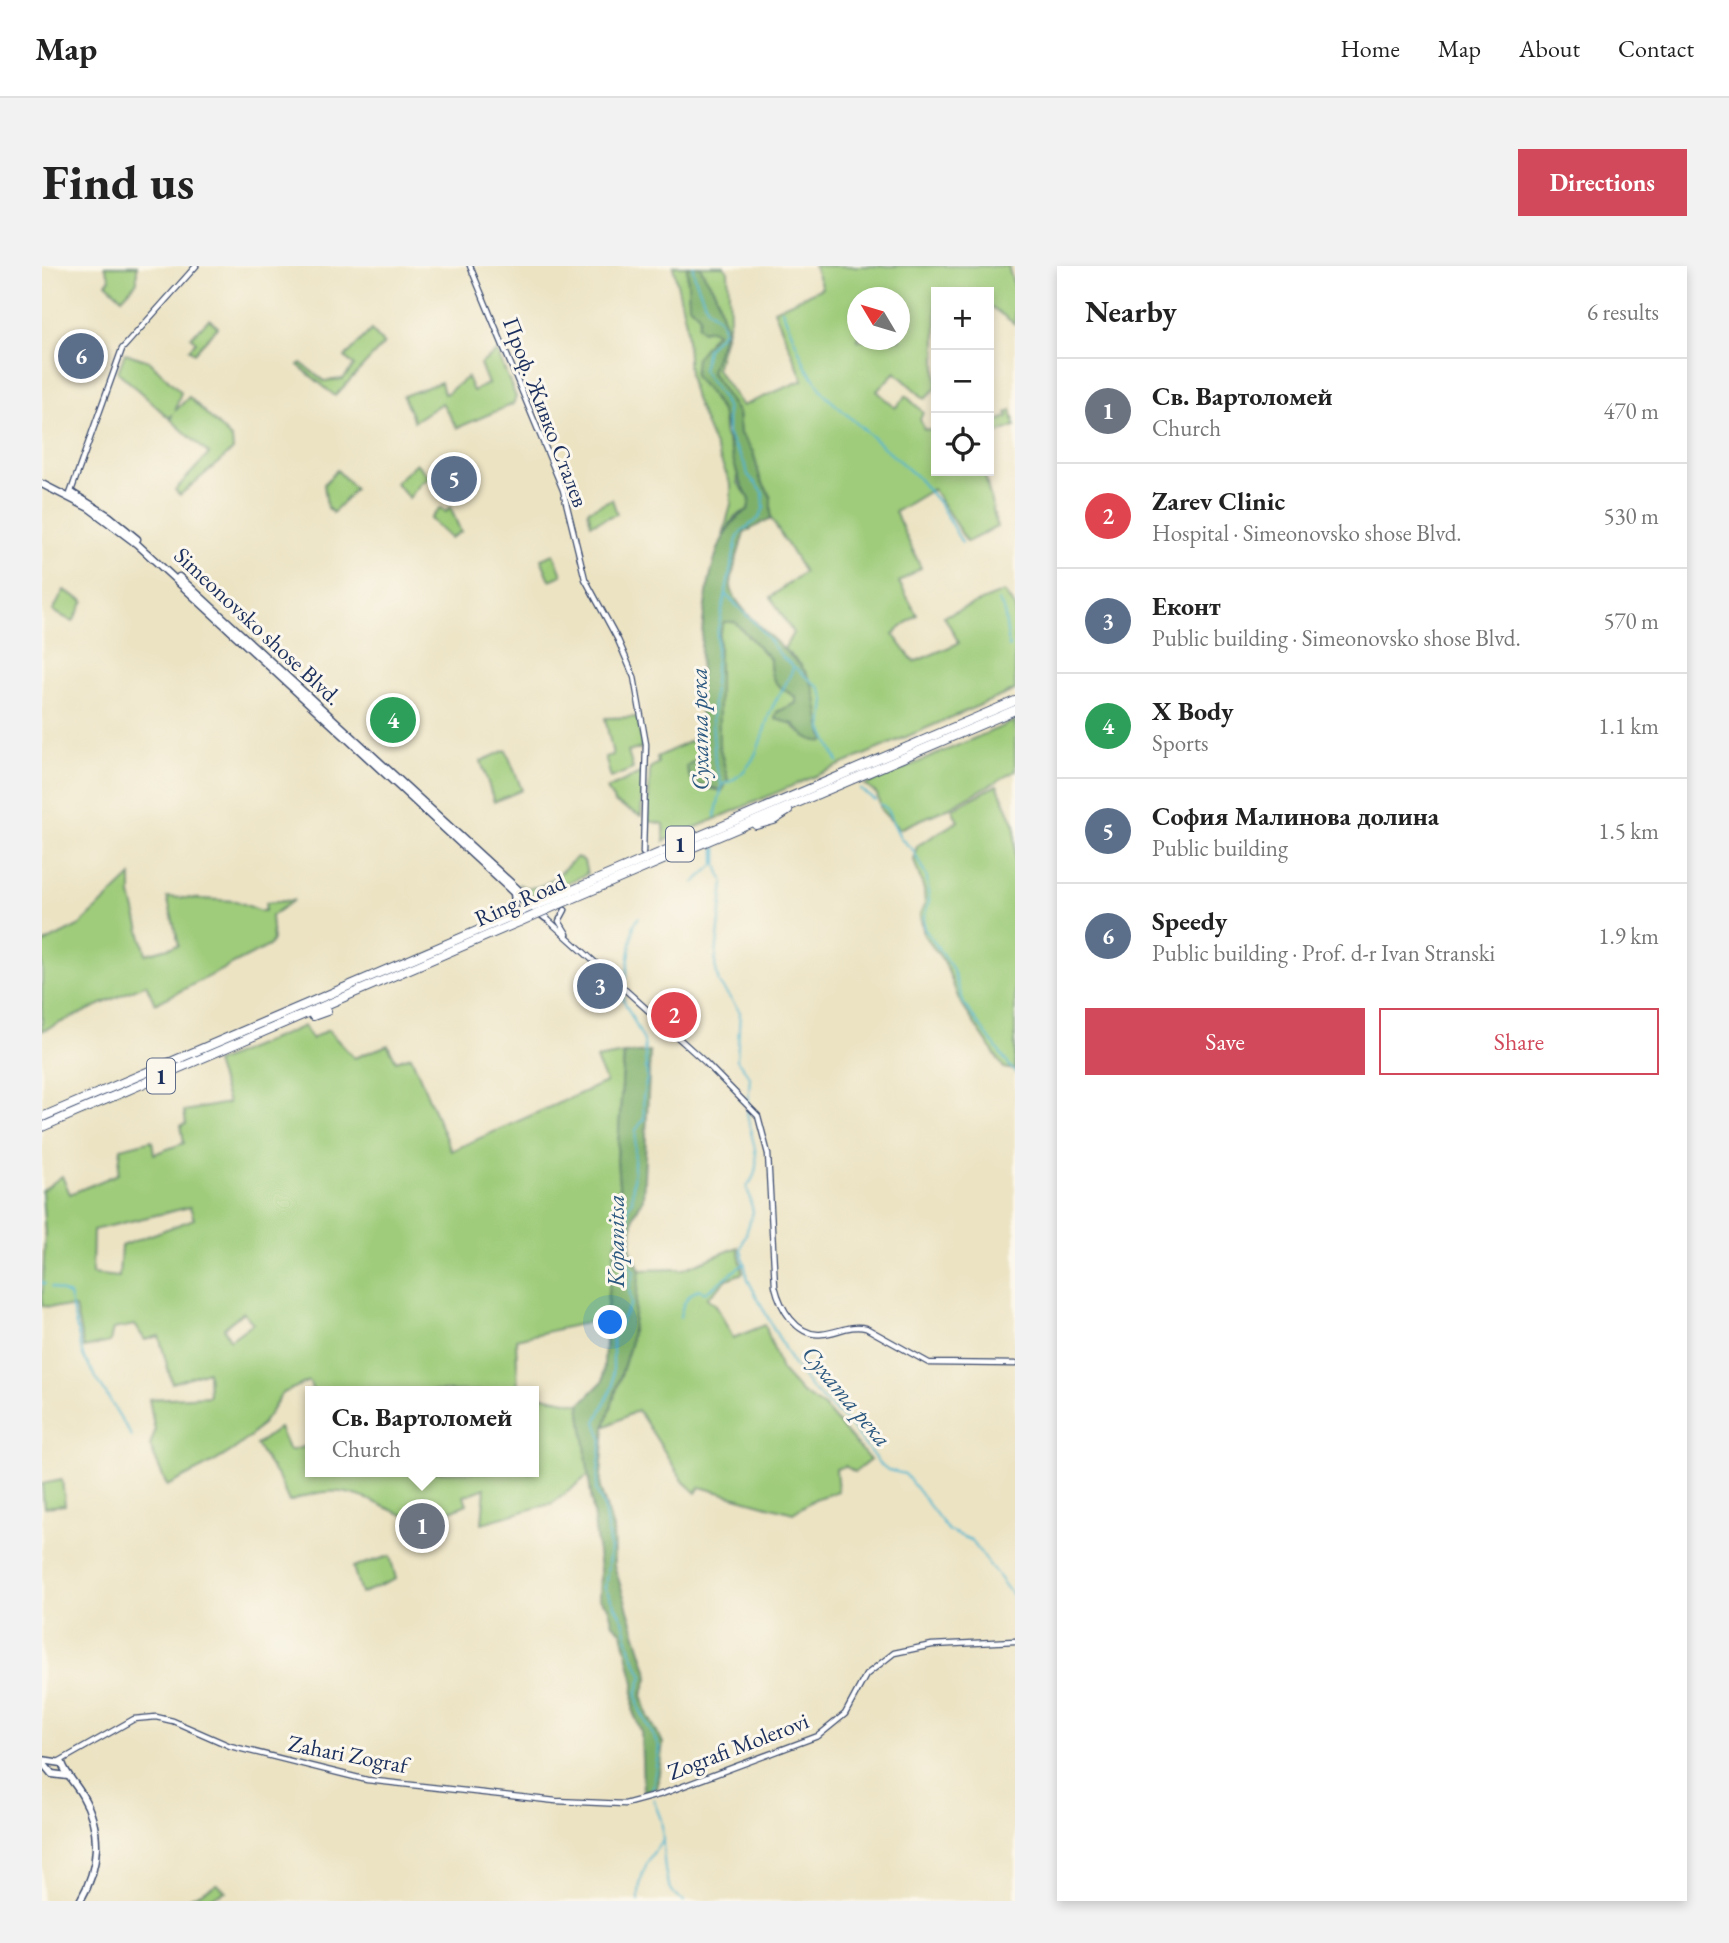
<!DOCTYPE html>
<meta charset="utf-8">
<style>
body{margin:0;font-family:"EB Garamond",serif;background:#f2f2f2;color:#222}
.controls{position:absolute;right:21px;top:21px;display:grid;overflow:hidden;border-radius:0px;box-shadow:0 4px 10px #0003}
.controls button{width:63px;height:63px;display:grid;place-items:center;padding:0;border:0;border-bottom:2px solid #e0e0e0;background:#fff;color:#222;font:35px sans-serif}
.compass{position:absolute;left:805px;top:21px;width:63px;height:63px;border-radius:50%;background:#fff;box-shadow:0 4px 10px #0003;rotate:308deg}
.you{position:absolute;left:569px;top:1057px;width:24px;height:24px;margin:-18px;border:5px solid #fff;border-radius:50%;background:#1a73e8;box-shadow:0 0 0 10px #1a73e833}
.badge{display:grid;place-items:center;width:46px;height:46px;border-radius:50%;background:#d1495b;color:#fff;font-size:23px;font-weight:700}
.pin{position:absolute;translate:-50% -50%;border:4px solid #fff;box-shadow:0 2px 7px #0006}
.popup{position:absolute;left:263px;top:1120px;width:234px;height:91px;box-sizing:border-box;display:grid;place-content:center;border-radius:0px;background:#fff;filter:drop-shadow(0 2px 5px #0005);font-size:23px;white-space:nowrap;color:#767676}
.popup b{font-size:26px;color:#222}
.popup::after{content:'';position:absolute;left:50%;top:100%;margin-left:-14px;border:14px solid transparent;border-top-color:#fff}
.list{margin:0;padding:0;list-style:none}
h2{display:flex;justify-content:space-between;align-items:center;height:91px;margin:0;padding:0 28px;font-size:30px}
h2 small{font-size:23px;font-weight:400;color:#767676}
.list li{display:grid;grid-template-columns:46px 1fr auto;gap:21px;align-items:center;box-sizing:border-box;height:105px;padding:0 28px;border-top:2px solid #e0e0e0}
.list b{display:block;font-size:26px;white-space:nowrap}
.list p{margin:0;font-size:23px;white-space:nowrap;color:#767676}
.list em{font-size:23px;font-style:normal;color:#767676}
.actions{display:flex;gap:14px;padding:21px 28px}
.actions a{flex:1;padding:16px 0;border:2px solid #d1495b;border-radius:0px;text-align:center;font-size:24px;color:#d1495b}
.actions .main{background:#d1495b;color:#fff}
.icon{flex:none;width:38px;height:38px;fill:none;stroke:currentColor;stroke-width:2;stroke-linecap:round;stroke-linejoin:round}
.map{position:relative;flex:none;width:973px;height:1635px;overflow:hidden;border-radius:0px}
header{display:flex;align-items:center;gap:42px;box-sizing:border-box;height:98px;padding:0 35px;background:#fff;border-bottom:2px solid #e0e0e0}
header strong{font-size:33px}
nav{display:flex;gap:38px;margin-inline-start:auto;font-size:24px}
.intro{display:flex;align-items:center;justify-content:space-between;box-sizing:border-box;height:168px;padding:0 42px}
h1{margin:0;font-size:49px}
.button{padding:18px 32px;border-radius:0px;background:#d1495b;color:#fff;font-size:24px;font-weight:700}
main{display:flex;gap:42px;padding:0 42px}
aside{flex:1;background:#fff;border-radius:0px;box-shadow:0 4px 10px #0003}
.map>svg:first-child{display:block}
</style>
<header>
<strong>Map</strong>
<nav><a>Home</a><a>Map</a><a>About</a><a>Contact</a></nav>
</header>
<div class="intro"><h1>Find us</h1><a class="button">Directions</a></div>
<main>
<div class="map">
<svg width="973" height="1635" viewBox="0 0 973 1635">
<rect width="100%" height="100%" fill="#fbf7ec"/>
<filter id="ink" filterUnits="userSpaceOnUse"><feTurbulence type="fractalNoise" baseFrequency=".0143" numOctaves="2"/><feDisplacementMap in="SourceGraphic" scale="14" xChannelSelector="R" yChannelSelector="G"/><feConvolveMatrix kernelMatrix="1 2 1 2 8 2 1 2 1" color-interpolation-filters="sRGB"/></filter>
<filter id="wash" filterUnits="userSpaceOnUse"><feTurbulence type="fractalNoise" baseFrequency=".00686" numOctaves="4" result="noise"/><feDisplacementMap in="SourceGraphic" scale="28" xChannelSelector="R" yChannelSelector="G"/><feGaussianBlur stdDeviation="1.57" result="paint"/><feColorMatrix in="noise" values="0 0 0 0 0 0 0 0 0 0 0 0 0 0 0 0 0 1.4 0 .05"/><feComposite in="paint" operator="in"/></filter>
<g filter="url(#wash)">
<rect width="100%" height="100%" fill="#ece3c3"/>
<g fill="#9fcc7a" stroke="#5d7e6c" stroke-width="2" fill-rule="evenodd">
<polygon points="63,0 95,0 95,16 80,32 64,17 68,13"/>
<polygon points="631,0 645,0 647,38 674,67 667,74 670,131 681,149 682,166 695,201 696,217 708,233 706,244 693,250 681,270 689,238 689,219 653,133 647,109 644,57"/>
<path d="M658 0H682L686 5 688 52 674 103 700 140 761 114 732 44 780 22 772 0H966L973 23V58L947 39V26H894V122L883 133 853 106 835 125 853 142 864 130 881 146 878 153 882 163 894 165V205H942L955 261 925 276 891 223 853 246 879 302 857 316 875 349 851 368 872 396 917 377 902 350 962 326 973 342V424L622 575V558L606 555 608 502 616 497 615 491 659 470 661 491 657 521 680 525 686 514 677 479V369L681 356H693L728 393C727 415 736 421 754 431V437L735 446C749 456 764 478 783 475L759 399 742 383 751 367 729 331 762 306 729 252V231L718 212 711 186 698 168 696 147 669 106 684 60C678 49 678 37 673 26 668 16 662 11 658 0ZM816 32H858V74H816Z"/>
<polygon points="167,53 176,61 152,87 147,83 154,76 149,71"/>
<polygon points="329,64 342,78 293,130 256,99 259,97 282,115 301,113 312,100 303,91"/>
<polygon points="455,86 474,131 471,138 415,162 400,137 372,155 361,130 399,116 402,128 405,127 425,111 431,125 446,118 438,98"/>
<polygon points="83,87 107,95 139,126 133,145 147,131 190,173 191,184 138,229 133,224 167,188 129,154 130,149 127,152 76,106"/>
<polygon points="969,144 973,160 947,171 947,158 966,151 965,147"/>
<polygon points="374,197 388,212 379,217 367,232 353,217"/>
<polygon points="295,204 313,223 291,247 285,241 282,218"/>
<polygon points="570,233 575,248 549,258 546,244"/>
<polygon points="408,241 419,266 408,272 388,253 398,242 404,246"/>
<polygon points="512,288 520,309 508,314 499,293"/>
<polygon points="22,324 42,335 31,356 11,345"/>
<polygon points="596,451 600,482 586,486 591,503 569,512 563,491 571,489 563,452"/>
<polygon points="973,455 973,505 908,541 857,563 839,544 835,528 823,519"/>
<polygon points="464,484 480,524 452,536 439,495"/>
<polygon points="600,506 601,507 599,550 573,537 565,523"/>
<polygon points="955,519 973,559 973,804 962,802 918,736 903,697 882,669 878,648 883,638 882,624 872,594 875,580 916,555 910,543"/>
<path d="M535 591 542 595 545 608 496 629 486 626 476 618C499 631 517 606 535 591Z"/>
<polygon points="89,610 89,629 104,688 137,679 125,631 194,635 219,645 223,645 224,637 252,634 229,650 231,674 227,680 113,738 104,718 0,765 0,678 38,659"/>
<polygon points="473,652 474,654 0,857 0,855"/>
<path d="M262 760 269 773 286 764 312 792 346 779 354 795 369 790 409 885 564 816 554 793 582 788 575 894 580 956 573 981 564 1052 474 1073 476 1125H271L267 1115 239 1128C213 1181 175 1194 125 1220L108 1180 113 1165 107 1133 167 1130 166 1105 130 1117 117 1070 103 1074 93 1059 71 1063 68 1076 42 1082 33 1042 0 1040 3 968 0 925 20 910 28 928 76 908 79 882 110 874 112 888 142 877 139 859 144 858 142 845 186 837 173 797ZM148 941 152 953 79 980 77 1011 50 1008 51 964ZM201 1046 211 1057 188 1074 182 1062Z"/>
<polygon points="696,981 701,1007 685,1013 665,1032 674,1039 691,1072 723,1059 739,1104 760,1127 782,1141 828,1194 813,1206 803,1200 794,1203 796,1225 773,1233 751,1247 658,1221 654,1227 642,1216 596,1144 563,1161 588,1080 598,1004 642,1003"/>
<path d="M492 1128 538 1138 549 1207 511 1237 440 1257 443 1222 422 1230 425 1238 393 1252 388 1240 378 1238 364 1250C316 1230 298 1214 247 1236L237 1213 214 1179 237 1162 247 1185 268 1179V1206H492Z"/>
<polygon points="20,1214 23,1239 2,1241 0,1218"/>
<polygon points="348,1290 354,1313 319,1328 311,1301"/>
<polygon points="175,1618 184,1625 160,1635 141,1635"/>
</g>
<g fill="#7fb06a" stroke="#4d7064" stroke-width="2">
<path d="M645 0H658C662 11 668 16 673 26 678 37 678 49 684 60L669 106 696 147 698 168 711 186 718 212 729 231V252L702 267C698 283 690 302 689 319 688 340 744 383 758 399 780 424 773 448 783 475 770 477 759 468 752 458L733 453 735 446 754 437V431C736 421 727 416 728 393L693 356H682L677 369V479L686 514 680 525C662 516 650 527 644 500L661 490C655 437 652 270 706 244L708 233C691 210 689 178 681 151 677 136 662 121 652 110L654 92 674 67 669 63 660 65 656 60 658 50 647 39Z"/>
<polygon points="608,786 601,933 592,949 588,982 598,1004 588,1079 563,1161 558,1222 571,1263 572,1299 607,1410 600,1429 606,1450 621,1477 615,1522 601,1525 599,1465 591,1446 592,1417 580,1366 571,1358 566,1341 557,1332 558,1304 538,1138 561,1115 566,1026 580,956 575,894 582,788"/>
</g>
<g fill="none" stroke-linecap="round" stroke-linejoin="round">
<g stroke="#51b6d0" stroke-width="2">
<path d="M651 0C650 7 662 36 666 42 674 51 680 51 681 65L665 83 660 104 680 132 685 143V168L704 200 706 209 721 226 722 242 717 252 700 265 695 273 675 368 670 453 673 497 680 520 673 551"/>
<polyline points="740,44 764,101 784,130 875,211 899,240 920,277"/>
<polyline points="684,329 715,359 740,391 778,422 783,434 780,463 796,496"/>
<polyline points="956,335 962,344 967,381"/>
<path d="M681 519C712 506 717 481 726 452 731 435 745 420 751 402"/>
<polyline points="818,523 833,534"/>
<polyline points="838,538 844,542 859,573 871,584 885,612 887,636 882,650 882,662 910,702 922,738 973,807"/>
<polyline points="652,617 674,597 682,617 673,699 677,717 698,746 695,794 708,811 706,837"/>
<polyline points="597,651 592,658 581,733 602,775 605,812 601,831 602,853 594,864 590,935 586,942 585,996 592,1006 587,1021 589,1038 571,1069 571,1120 554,1156 560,1173 554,1224 562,1241 568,1283 563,1322 581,1354 589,1385 601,1410 595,1428 597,1442 617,1481 610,1527"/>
<path d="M705 843C705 867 726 899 705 920L711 946 699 983 706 1014 749 1095 770 1123 803 1154 837 1197 846 1204 863 1208 907 1265 929 1274 973 1333"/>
<polyline points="0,1016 3,1018"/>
<polyline points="9,1021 27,1029 41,1090 90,1171"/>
<path d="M638 1051C640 1038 645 1029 657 1023L663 1027 703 997"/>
<path d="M612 1533C613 1540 617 1547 619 1554 624 1576 615 1623 642 1635"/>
<path d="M597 1635C596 1613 605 1593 619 1576"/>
</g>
<polyline stroke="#51b6d0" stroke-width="4.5" points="674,583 674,597"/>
</g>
</g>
<g filter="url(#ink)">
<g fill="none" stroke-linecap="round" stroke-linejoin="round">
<defs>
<g id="minor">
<polyline points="428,0 521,224 543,313 576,374 592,411 604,478 601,587"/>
<polyline points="28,228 80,83 154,0"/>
<polyline points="523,644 517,655 525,668"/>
<path d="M504 652 663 796 716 850 726 888 733 1020C738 1041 754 1071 780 1068 795 1067 808 1058 824 1062L887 1097 973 1098"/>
<polyline points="18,1495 92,1453 114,1451 131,1455 188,1480 325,1514 514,1535 583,1538 620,1528 776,1470 803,1448 824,1409 852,1387 890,1379 973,1375"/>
</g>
<g id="major">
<polyline points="0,218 47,242 95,278 472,627 504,652"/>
<polyline points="30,227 67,250 95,273"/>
<polyline points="137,311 483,630 486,636"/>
<polyline points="469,644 473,637 472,627"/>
<path d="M0 1494 20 1497C24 1509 34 1518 40 1529 60 1563 58 1601 38 1635"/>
<polyline points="0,1496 10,1508 26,1510"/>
</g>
<g id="highway">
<polyline points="714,559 732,554 746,545"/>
<polyline points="512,632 973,435"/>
<polyline points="518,638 973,444"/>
<polyline points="271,750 285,745"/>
<polyline points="0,851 491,641"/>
<polyline points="0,861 477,656"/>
</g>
</defs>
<use href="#minor" stroke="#3a4a6d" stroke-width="7"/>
<use href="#major" stroke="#3a4a6d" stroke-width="9"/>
<use href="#highway" stroke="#3a4a6d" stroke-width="10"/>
<use href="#minor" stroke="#fff" stroke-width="4.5"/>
<use href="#major" stroke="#fff" stroke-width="6"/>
<use href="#highway" stroke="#fff" stroke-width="8"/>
<defs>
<g id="highway-bridge">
<polyline points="491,641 512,632"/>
<polyline points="477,656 518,638"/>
</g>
</defs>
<use href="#highway-bridge" stroke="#3a4a6d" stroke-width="10" stroke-linecap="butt"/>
<use href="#highway-bridge" stroke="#fff" stroke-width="8"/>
</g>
</g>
<g text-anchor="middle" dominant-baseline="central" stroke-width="6" stroke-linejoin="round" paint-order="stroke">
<g fill="#fbf7ec" stroke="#5e6b89" stroke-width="2">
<rect x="624" y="560.5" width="28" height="35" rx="5"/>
<rect x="105" y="792.5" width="28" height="35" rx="5"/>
</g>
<g font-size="21" font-weight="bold" fill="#1b2f5e">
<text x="638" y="578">1</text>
<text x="119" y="810">1</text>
</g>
<g font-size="23" fill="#1b2f5e" stroke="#fbf7ec">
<text transform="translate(504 146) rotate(69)">Проф. Живко Сталев</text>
<text transform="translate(216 360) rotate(43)">Simeonovsko shose Blvd.</text>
<text transform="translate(478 634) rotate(-24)">Ring Road</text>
<text transform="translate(696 1480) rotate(-21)">Zografi Molerovi</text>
<text transform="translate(306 1488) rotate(11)">Zahari Zograf</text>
</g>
<g font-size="24" font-style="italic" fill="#2b5880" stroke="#fbf7ec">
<text transform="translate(657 463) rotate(-91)">Сухата река</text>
<text transform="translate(573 975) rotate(-90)">Kopanitsa</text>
<text transform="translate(805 1130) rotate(50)">Сухата река</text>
</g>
</g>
</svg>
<div class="controls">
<button>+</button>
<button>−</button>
<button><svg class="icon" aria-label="locate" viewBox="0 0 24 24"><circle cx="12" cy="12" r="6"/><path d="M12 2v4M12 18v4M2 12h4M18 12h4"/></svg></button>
</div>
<svg class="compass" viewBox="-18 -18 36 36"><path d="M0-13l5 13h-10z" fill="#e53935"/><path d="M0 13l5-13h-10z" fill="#767676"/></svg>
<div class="you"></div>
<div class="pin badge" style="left:380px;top:1260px;background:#6b7280">1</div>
<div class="popup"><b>Св. Вартоломей</b>Church</div>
<div class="pin badge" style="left:632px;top:749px;background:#e0444e">2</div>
<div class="pin badge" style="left:558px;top:720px;background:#5c6f8a">3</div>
<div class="pin badge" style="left:351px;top:454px;background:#2e9e5b">4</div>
<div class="pin badge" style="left:412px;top:213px;background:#5c6f8a">5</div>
<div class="pin badge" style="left:39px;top:90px;background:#5c6f8a">6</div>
</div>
<aside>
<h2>Nearby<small>6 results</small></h2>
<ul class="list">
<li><span class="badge" style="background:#6b7280">1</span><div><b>Св. Вартоломей</b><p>Church</p></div><em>470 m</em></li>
<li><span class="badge" style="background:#e0444e">2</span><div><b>Zarev Clinic</b><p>Hospital · Simeonovsko shose Blvd.</p></div><em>530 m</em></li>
<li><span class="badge" style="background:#5c6f8a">3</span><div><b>Еконт</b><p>Public building · Simeonovsko shose Blvd.</p></div><em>570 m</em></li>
<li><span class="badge" style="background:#2e9e5b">4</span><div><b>X Body</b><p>Sports</p></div><em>1.1 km</em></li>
<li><span class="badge" style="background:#5c6f8a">5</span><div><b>София Малинова долина</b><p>Public building</p></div><em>1.5 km</em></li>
<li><span class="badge" style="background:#5c6f8a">6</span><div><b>Speedy</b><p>Public building · Prof. d-r Ivan Stranski</p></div><em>1.9 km</em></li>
</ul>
<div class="actions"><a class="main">Save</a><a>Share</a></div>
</aside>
</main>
